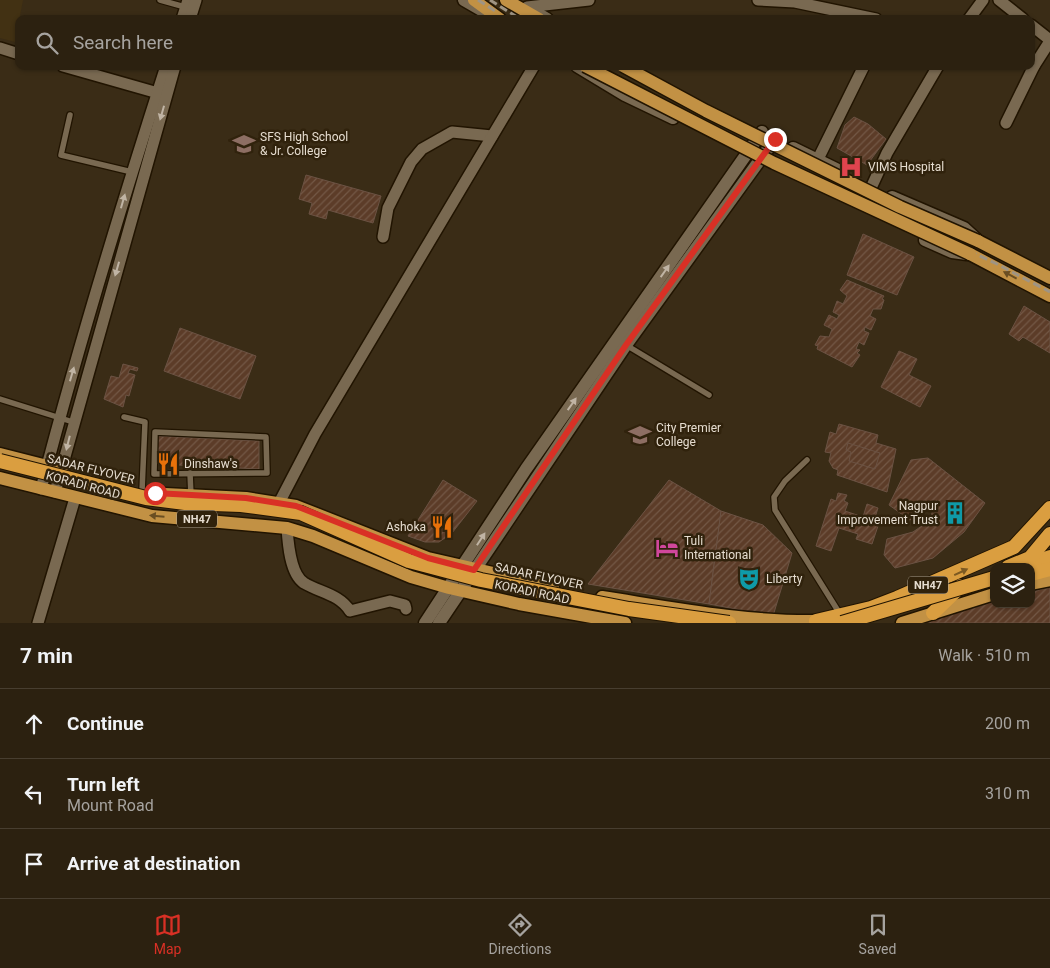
<!DOCTYPE html>
<meta charset="utf-8">
<style>
body{margin:0;font-family:Roboto,sans-serif;background:#382e1e;color:#f1f3f6}
.controls{position:absolute;right:15px;bottom:15px;display:grid;overflow:hidden;border-radius:10px;box-shadow:0 1px 4px #0004}
.controls button{width:45px;height:45px;display:grid;place-items:center;padding:0;border:0;border-bottom:1px solid #483e30;background:#2c2110;color:#f1f3f6;font:25px sans-serif}
.stop{position:absolute;width:15px;height:15px;margin:-11px;border:4px solid #d93025;border-radius:50%;background:#fff}
.stop.end{background:#d93025;border-color:#fff;box-shadow:0 1px 5px #0008}
.list{margin:0;padding:0;list-style:none}
h2{display:flex;justify-content:space-between;align-items:center;height:65px;margin:0;padding:0 20px;font-size:21px}
h2 small{font-size:16px;font-weight:400;color:#a6a39f}
.list li{display:grid;grid-template-columns:32px 1fr auto;gap:15px;align-items:center;box-sizing:border-box;height:70px;padding:0 20px;border-top:1px solid #483e30}
.list b{display:block;font-size:19px;white-space:nowrap}
.list p{margin:0;font-size:16px;white-space:nowrap;color:#a6a39f}
.list em{font-size:16px;font-style:normal;color:#a6a39f}
.icon{flex:none;width:28px;height:28px;fill:none;stroke:currentColor;stroke-width:2;stroke-linecap:round;stroke-linejoin:round}
.map{position:relative;flex:none;width:1050px;height:623px;overflow:hidden}
.search{position:absolute;background:#2c2110;box-shadow:0 1px 4px #0004;left:15px;right:15px;top:15px;height:55px;display:flex;align-items:center;gap:12px;box-sizing:border-box;padding:0 18px;border-radius:10px;color:#a6a39f;font-size:19px}
.sheet{height:275px;background:#2c2110}
nav{display:flex;justify-content:space-around;align-items:center;box-sizing:border-box;height:70px;border-top:1px solid #483e30;background:#2c2110;font-size:14px;color:#a6a39f}
nav a{display:grid;justify-items:center;gap:2px}
nav .on{color:#d93025}
.map>svg:first-child{display:block}
</style>
<div class="map">
<svg width="1050" height="623" viewBox="0 0 1050 623">
<defs>
<pattern id="building-hatch" width="6" height="6" patternUnits="userSpaceOnUse" patternTransform="scale(1.25)"><rect width="6" height="6" fill="#5c3c28"/><path d="M-1 1l2-2M0 6l6-6M5 7l2-2" fill="none" stroke="#735846"/></pattern>
</defs>
<rect width="100%" height="100%" fill="#3a2c16"/>
<polygon fill="#423113" points="0,0 23,0 15,42 0,38"/>
<g fill="url(#building-hatch)" stroke="#6b5243">
<polygon points="854,117 868,124 886,139 867,165 837,148 845,125"/>
<polygon points="306,175 381,196 373,223 328,210 326,219 309,214 312,203 299,199"/>
<polygon points="863,234 914,257 897,295 847,275"/>
<polygon points="847,280 884,296 882,299 884,300 881,309 873,309 870,316 876,319 871,330 865,327 864,331 869,333 864,345 859,342 856,349 860,350 857,353 860,355 852,367 817,349 818,346 815,345 820,336 829,337 832,329 824,325 829,315 837,319 839,315 833,312 837,301 843,304 847,296 840,290"/>
<polygon points="1024,306 1050,322 1050,353 1023,337 1019,341 1009,334"/>
<polygon points="180,328 256,356 240,399 164,371"/>
<polygon points="899,351 917,359 909,375 931,386 920,407 881,387"/>
<polygon points="123,364 138,368 137,371 130,369 128,373 135,375 129,396 126,395 123,407 104,399 111,376 119,378"/>
<polygon points="839,424 878,435 876,443 896,449 887,492 837,475 838,470 833,468 829,461 831,453 825,452 830,432 836,434"/>
<polygon points="157,436 259,441 259,469 157,464"/>
<polygon points="848,443 880,453 875,469 849,461 851,452 846,450"/>
<polygon points="928,458 985,503 964,532 933,558 895,568 884,555 887,539 913,532 929,521 937,500 910,520 889,505 911,460"/>
<polygon points="443,480 477,501 452,533 439,542 425,542 408,536"/>
<polygon points="669,480 721,511 709,604 588,584"/>
<polygon points="838,493 847,495 844,501 848,503 845,511 863,517 867,504 878,508 873,524 878,526 872,544 856,539 858,534 839,528 831,551 816,546 831,499 836,501"/>
<polygon points="721,511 763,525 792,553 773,616 709,604"/>
<polygon points="1050,587 1050,623 916,623 994,602 994,604 1031,604 1031,592"/>
</g>
<g fill="none" stroke-linecap="round" stroke-linejoin="round">
<defs>
<g id="service">
<polyline points="160,0 185,7"/>
<polyline points="70,115 61,155 132,172"/>
<polyline points="626,345 709,395"/>
<polyline points="0,399 73,422"/>
<polyline points="124,417 145,422 142,491"/>
<polygon points="155,432 266,437 267,473 154,474"/>
<polyline points="807,460 785,481 774,497 775,510 840,614"/>
<polyline points="190,473 191,496"/>
</g>
<g id="minor">
<polyline points="758,0 795,2 876,19"/>
<polyline points="999,0 1023,19"/>
<polyline points="527,7 589,0"/>
<polyline points="182,19 188,0"/>
<polyline points="190,19 196,0"/>
<polyline points="969,19 983,0"/>
<polyline points="1031,25 1050,40"/>
<polyline points="0,48 19,54"/>
<polyline points="1031,64 1034,66 1050,41"/>
<polyline points="63,66 165,95"/>
<polyline points="1006,123 1034,66"/>
<polyline points="818,159 864,66"/>
<polyline points="871,188 887,153 938,66"/>
<polyline points="383,237 388,208 411,162 422,149 452,132 492,136"/>
<path d="M41 489C78 346 121 206 166 66"/>
<polyline points="55,492 175,66"/>
<polyline points="279,503 315,434 534,66"/>
<path d="M287 528C288 543 290 574 304 583 321 593 339 594 350 611L390 601 405 605 406 609"/>
<polyline points="38,623 75,498"/>
</g>
<g id="tertiary">
<polyline points="425,623 526,469 762,132"/>
<polyline points="439,623 626,345 775,139"/>
</g>
<g id="secondary">
<polyline points="464,0 483,11"/>
<polyline points="530,9 547,19"/>
<polyline points="577,66 625,95 673,118"/>
<polyline points="793,148 840,171"/>
<polyline points="892,197 964,228 976,239"/>
<polyline points="925,240 952,252 967,254"/>
</g>
<g id="primary">
<polyline points="474,0 500,19"/>
<polyline points="506,0 539,19"/>
<polyline points="978,241 1050,278"/>
<polyline points="970,254 1050,296"/>
<polyline points="0,454 63,470"/>
<polyline points="0,478 152,516 287,528 313,536 411,577 449,588 519,604 625,623"/>
<polyline points="165,494 246,498 296,506 428,558 553,587"/>
<polyline points="1031,584 1050,580"/>
<path d="M602 597C673 608 744 622 816 621"/>
<polyline points="902,623 994,594"/>
</g>
<g id="trunk">
<polyline points="1024,566 1050,557"/>
<polyline points="1008,567 1030,558 1050,534"/>
<polyline points="1031,574 1050,569"/>
<polyline points="933,613 961,586"/>
<polyline points="816,621 871,608 897,598 1014,547 1050,508"/>
</g>
</defs>
<use href="#service" stroke="#211401" stroke-width="8"/>
<use href="#minor" stroke="#211401" stroke-width="14"/>
<use href="#tertiary" stroke="#211401" stroke-width="15"/>
<use href="#secondary" stroke="#211401" stroke-width="15"/>
<use href="#primary" stroke="#211401" stroke-width="15"/>
<use href="#trunk" stroke="#211401" stroke-width="16"/>
<use href="#service" stroke="#796951" stroke-width="5.5"/>
<use href="#minor" stroke="#796951" stroke-width="11"/>
<use href="#tertiary" stroke="#796951" stroke-width="12"/>
<use href="#secondary" stroke="#796951" stroke-width="12"/>
<use href="#primary" stroke="#c29144" stroke-width="12"/>
<use href="#trunk" stroke="#da9e40" stroke-width="14"/>
<g stroke="#9f9483" stroke-width="3" stroke-dasharray="8 4" stroke-linecap="butt">
<polyline points="478,0 495,11"/>
<polyline points="490,0 520,19"/>
<polyline points="592,66 716,132 997,264 1050,292"/>
</g>
<defs>
<g id="primary-bridge">
<polyline points="585,66 774,163 970,254"/>
<polyline points="623,66 706,111 900,207 978,241"/>
</g>
<g id="trunk-bridge">
<polyline points="0,461 146,498 185,503 241,505 301,513 409,561 481,580 629,609 729,623"/>
<polyline points="842,623 994,578"/>
</g>
</defs>
<use href="#primary-bridge" stroke="#211401" stroke-width="15" stroke-linecap="butt"/>
<use href="#trunk-bridge" stroke="#211401" stroke-width="16" stroke-linecap="butt"/>
<use href="#primary-bridge" stroke="#c29144" stroke-width="12"/>
<use href="#trunk-bridge" stroke="#da9e40" stroke-width="14"/>
</g>
<defs><path id="oneway-solid" d="M-6-.8H1V-3.2L6.5 0L1 3.2V.8H-6Z" transform="scale(1.25)"/></defs>
<g fill="#c0b4a4">
<use href="#oneway-solid" transform="translate(162 113) rotate(106)"/>
<use href="#oneway-solid" transform="translate(123 201) rotate(-74)"/>
<use href="#oneway-solid" transform="translate(117 269) rotate(106)"/>
<use href="#oneway-solid" transform="translate(665 271) rotate(-55)"/>
<use href="#oneway-solid" transform="translate(72 374) rotate(-74)"/>
<use href="#oneway-solid" transform="translate(572 404) rotate(-55)"/>
<use href="#oneway-solid" transform="translate(68 443) rotate(104)"/>
<use href="#oneway-solid" transform="translate(481 539) rotate(-57)"/>
</g>
<g fill="#6a4e22">
<use href="#oneway-solid" transform="translate(1010 275) rotate(-152)"/>
<use href="#oneway-solid" transform="translate(157 516) rotate(-175)"/>
</g>
<use fill="#7c5a23" href="#oneway-solid" transform="translate(961 572) rotate(-25)"/>
<g fill="none" stroke-linecap="round" stroke-linejoin="round">
<polyline stroke="#d93025" stroke-width="6" points="155,493 246,498 296,506 428,558 474,570 626,345 775,139"/>
</g>
<defs>
<symbol id="school-bare" viewBox="-9 -9 18 18"><path d="M0-5L7-2L0 1L-7-2ZM-4 1L0 2.5L4 1V4Q0 6-4 4Z" fill="#8d6e63" stroke="#30220c" stroke-width="2.5" paint-order="stroke"/></symbol>
<symbol id="hospital-bare" viewBox="-9 -9 18 18"><path d="M-5-5h3v3.5h4V-5h3V5h-3V1.5h-4V5h-3Z" fill="#e0444e" stroke="#30220c" stroke-width="2.5" paint-order="stroke"/></symbol>
<symbol id="university-bare" viewBox="-9 -9 18 18"><path d="M0-5L7-2L0 1L-7-2ZM-4 1L0 2.5L4 1V4Q0 6-4 4Z" fill="#8d6e63" stroke="#30220c" stroke-width="2.5" paint-order="stroke"/></symbol>
<symbol id="restaurant-bare" viewBox="-9 -9 18 18"><path d="M-5-6h1v4h1v-4h1v4h1v-4h1v5L-1.5 .5V6h-2V.5L-5-1ZM5-6V6H3V1.5H1.5Q1.5-4 5-6Z" fill="#e8710a" stroke="#30220c" stroke-width="2.5" paint-order="stroke"/></symbol>
<symbol id="building-bare" viewBox="-9 -9 18 18"><path d="M-4-6H4V6H1V3H-1V6H-4ZM-2.5-4.3h1.7v1.8h-1.7ZM.8-4.3h1.7v1.8H.8ZM-2.5-1h1.7V.8h-1.7ZM.8-1h1.7V.8H.8Z" fill="#0f9aa8" stroke="#30220c" stroke-width="2.5" paint-order="stroke"/></symbol>
<symbol id="hotel-bare" viewBox="-9 -9 18 18"><path d="M-6-4.5h1.5V1H6V5H4.5V3h-9V5H-6ZM-4 0a1.8 1.8 0 1 1 3.6 0ZM.5 0V-2.5h3Q6-2.5 6 0Z" fill="#d1479c" stroke="#30220c" stroke-width="2.5" paint-order="stroke"/></symbol>
<symbol id="theatre-bare" viewBox="-9 -9 18 18"><path d="M-5-5.5Q0-4 5-5.5V0Q5 5 0 6Q-5 5-5 0ZM-3.3-2.5H-1v1.5H-3.3ZM1-2.5H3.3v1.5H1ZM-2.8 1Q0 5.5 2.8 1Z" fill="#0f9aa8" stroke="#30220c" stroke-width="2.5" paint-order="stroke"/></symbol>
</defs>
<g fill-rule="evenodd">
<use href="#school-bare" x="228" y="128" width="32" height="32"/>
<use href="#hospital-bare" x="835" y="151" width="32" height="32"/>
<use href="#university-bare" x="624" y="419" width="32" height="32"/>
<use href="#restaurant-bare" x="152" y="448" width="32" height="32"/>
<use href="#building-bare" x="939" y="497" width="32" height="32"/>
<use href="#restaurant-bare" x="426" y="511" width="32" height="32"/>
<use href="#hotel-bare" x="651" y="532" width="32" height="32"/>
<use href="#theatre-bare" x="733" y="563" width="32" height="32"/>
</g>
<g text-anchor="middle" dominant-baseline="central" stroke-width="5" stroke-linejoin="round" paint-order="stroke">
<g fill="#30220c" stroke="#afa595" stroke-width="1">
<rect x="177" y="510.5" width="40" height="17" rx="4"/>
<rect x="908" y="576.5" width="40" height="17" rx="4"/>
</g>
<g font-size="11" font-weight="bold" fill="#e6ddd0">
<text x="197" y="519">NH47</text>
<text x="928" y="585">NH47</text>
</g>
<g font-size="12" fill="#e6ddd0" stroke="#30220c" text-anchor="start">
<text x="260" y="137">SFS High School<tspan x="260" dy="14">&amp; Jr. College</tspan></text>
<text x="868" y="167">VIMS Hospital</text>
<text x="656" y="428">City Premier<tspan x="656" dy="14">College</tspan></text>
<text x="184" y="464">Dinshaw's</text>
<text x="938" y="506" text-anchor="end">Nagpur<tspan x="938" dy="14">Improvement Trust</tspan></text>
<text x="426" y="527" text-anchor="end">Ashoka</text>
<text x="684" y="541">Tuli<tspan x="684" dy="14">International</tspan></text>
<text x="766" y="579">Liberty</text>
</g>
<g font-size="12" fill="#e6ddd0" stroke="#30220c">
<text transform="translate(91 469) rotate(14)">SADAR FLYOVER</text>
<text transform="translate(83 485) rotate(15)">KORADI ROAD</text>
<text transform="translate(539 576) rotate(12)">SADAR FLYOVER</text>
<text transform="translate(532 592) rotate(12)">KORADI ROAD</text>
</g>
</g>
</svg>
<div class="controls">
<button><svg class="icon" aria-label="layers" viewBox="0 0 24 24"><path d="M12 4l9 5-9 5-9-5zM3 14l9 5 9-5"/></svg></button>
</div>
<div class="stop" style="left:155px;top:493px"></div>
<div class="stop end" style="left:775px;top:139px"></div>
<div class="search"><svg class="icon" aria-label="search" viewBox="0 0 24 24"><circle cx="10" cy="10" r="6"/><path d="M15 15l6 6"/></svg>Search here</div>
</div>
<section class="sheet">
<h2>7 min<small>Walk · 510 m</small></h2>
<ul class="list">
<li><svg class="icon" aria-label="ahead" viewBox="0 0 24 24"><path d="M12 20V5M6 11l6-6 6 6"/></svg><div><b>Continue</b></div><em>200 m</em></li>
<li><svg class="icon" aria-label="left" viewBox="0 0 24 24"><path d="M17 20v-9H6M10 6l-5 5 5 5"/></svg><div><b>Turn left</b><p>Mount Road</p></div><em>310 m</em></li>
<li><svg class="icon" aria-label="arrive" viewBox="0 0 24 24"><path d="M6 21V4h12l-3 4 3 4H6"/></svg><div><b>Arrive at destination</b></div></li>
</ul>
</section>
<nav>
<a class="on"><svg class="icon" aria-label="map" viewBox="0 0 24 24"><path d="M3 6l6-2 6 2 6-2v14l-6 2-6-2-6 2zM9 4v14M15 6v14"/></svg>Map</a>
<a><svg class="icon" aria-label="directions" viewBox="0 0 24 24"><path d="M12 3l9 9-9 9-9-9zM9 14v-3h6M13 9l2 2-2 2"/></svg>Directions</a>
<a><svg class="icon" aria-label="saved" viewBox="0 0 24 24"><path d="M7 4h10v16l-5-4-5 4z"/></svg>Saved</a>
</nav>
